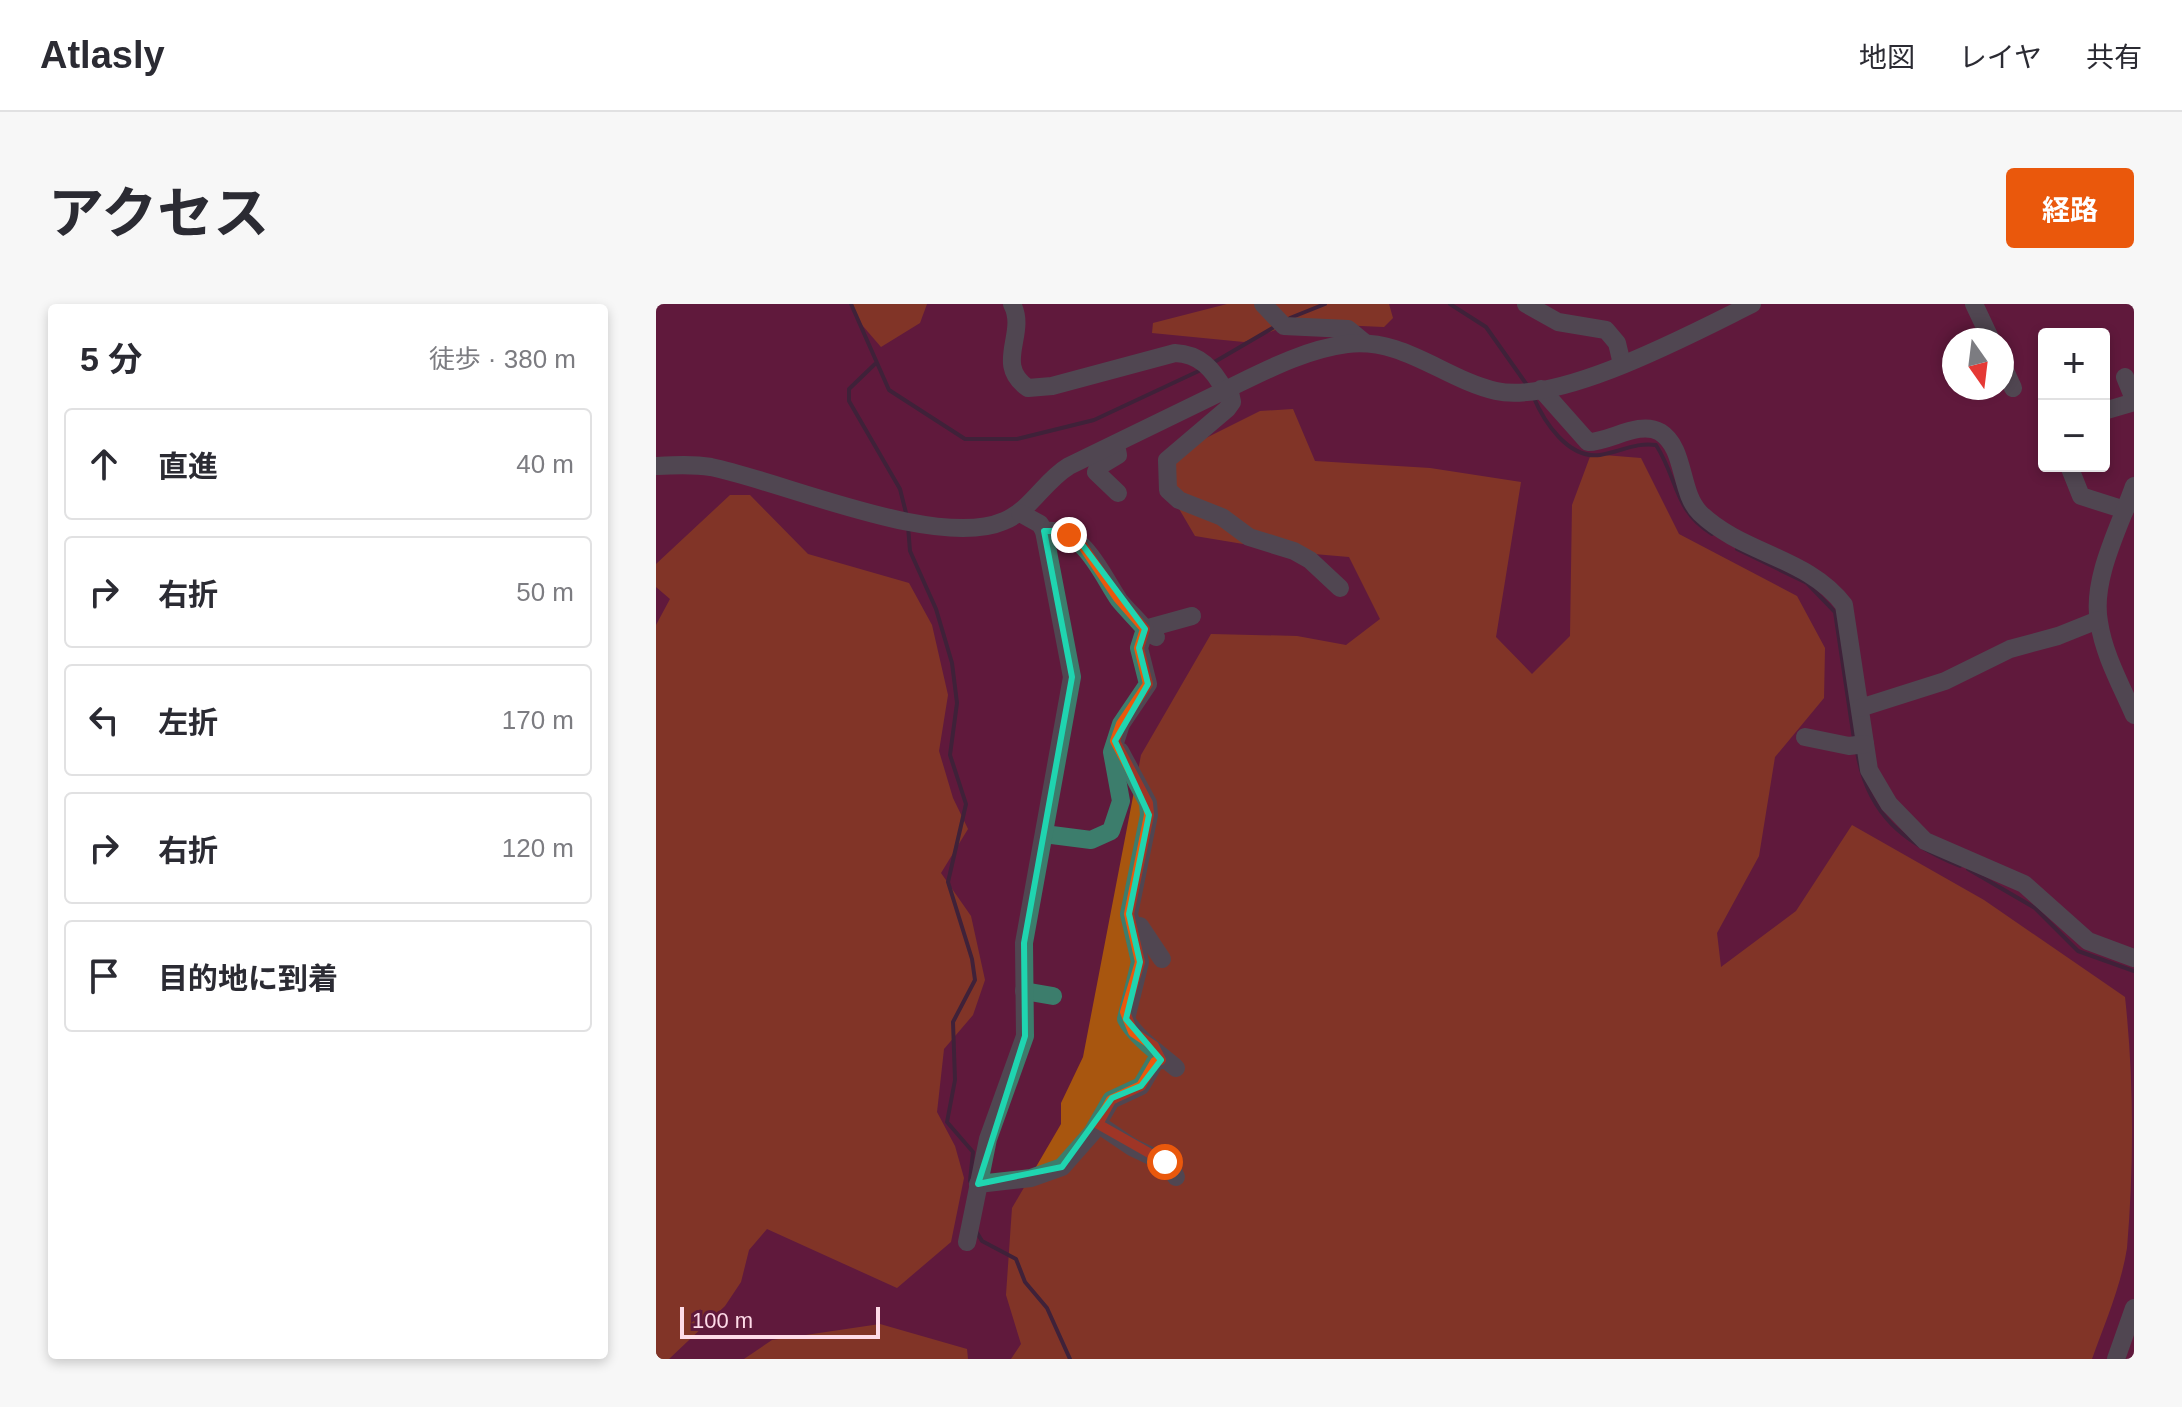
<!DOCTYPE html>
<html lang="ja">
<meta charset="utf-8">
<style>
body{margin:0;font-family:Arial,"Noto Sans JP",sans-serif;background:#f7f7f7;color:#2b2b33}
.controls{position:absolute;right:24px;top:24px;display:grid;overflow:hidden;border-radius:8px;box-shadow:0 4px 12px #0003}
.controls button{width:72px;height:72px;display:grid;place-items:center;padding:0;border:0;border-bottom:2px solid #e1e1e2;background:#fff;color:#2b2b33;font:40px sans-serif}
.compass{position:absolute;left:1286px;top:24px;width:72px;height:72px;border-radius:50%;background:#fff;box-shadow:0 4px 12px #0003;rotate:166deg}
.scale{position:absolute;left:24px;bottom:20px;width:200px;box-sizing:border-box;padding-left:8px;border:4px solid #fedbe8;border-top:0;font-size:22px;line-height:28px;white-space:nowrap;color:#fedbe8;-webkit-text-stroke:6px #601a3c;paint-order:stroke}
.stop{position:absolute;width:24px;height:24px;margin:-18px;border:6px solid #ea580c;border-radius:50%;background:#fff}
.stop.end{background:#ea580c;border-color:#fff;box-shadow:0 2px 8px #0008}
.list{margin:0;padding:0;list-style:none}
h2{display:flex;justify-content:space-between;align-items:center;height:104px;margin:0;padding:0 32px;font-size:34px}
h2 small{font-size:26px;font-weight:400;color:#7c7c81}
.list li{display:grid;grid-template-columns:52px 1fr auto;gap:24px;align-items:center;box-sizing:border-box;height:112px;margin:0 16px 16px;padding:0 16px;border:2px solid #e1e1e2;border-radius:8px}
.list b{display:block;font-size:30px;white-space:nowrap}
.list em{font-size:26px;font-style:normal;color:#7c7c81}
.icon{flex:none;width:44px;height:44px;fill:none;stroke:currentColor;stroke-width:2;stroke-linecap:round;stroke-linejoin:round}
.map{position:relative;flex:none;width:1478px;height:1055px;overflow:hidden;border-radius:8px}
header{display:flex;align-items:center;gap:48px;box-sizing:border-box;height:112px;padding:0 40px;background:#fff;border-bottom:2px solid #e1e1e2}
header strong{font-size:38px}
nav{display:flex;gap:44px;margin-inline-start:auto;font-size:28px}
.intro{display:flex;align-items:center;justify-content:space-between;box-sizing:border-box;height:192px;padding:0 48px}
h1{margin:0;font-size:56px}
.button{padding:20px 36px;border-radius:8px;background:#ea580c;color:#fff;font-size:28px;font-weight:700}
main{display:flex;gap:48px;padding:0 48px}
aside{flex:1;background:#fff;border-radius:8px;box-shadow:0 4px 12px #0003}
.map>svg:first-child{display:block}
</style>
<header>
<strong>Atlasly</strong>
<nav><a>地図</a><a>レイヤ</a><a>共有</a></nav>
</header>
<div class="intro"><h1>アクセス</h1><a class="button">経路</a></div>
<main>
<aside>
<h2>5 分<small>徒歩 · 380 m</small></h2>
<ul class="list">
<li><svg class="icon" aria-label="ahead" viewBox="0 0 24 24"><path d="M12 20V5M6 11l6-6 6 6"/></svg><div><b>直進</b></div><em>40 m</em></li>
<li><svg class="icon" aria-label="right" viewBox="0 0 24 24"><path d="M7 20v-9h11M14 6l5 5-5 5"/></svg><div><b>右折</b></div><em>50 m</em></li>
<li><svg class="icon" aria-label="left" viewBox="0 0 24 24"><path d="M17 20v-9H6M10 6l-5 5 5 5"/></svg><div><b>左折</b></div><em>170 m</em></li>
<li><svg class="icon" aria-label="right" viewBox="0 0 24 24"><path d="M7 20v-9h11M14 6l5 5-5 5"/></svg><div><b>右折</b></div><em>120 m</em></li>
<li><svg class="icon" aria-label="arrive" viewBox="0 0 24 24"><path d="M6 21V4h12l-3 4 3 4H6"/></svg><div><b>目的地に到着</b></div></li>
</ul>
</aside>
<div class="map">
<svg width="1478" height="1055" viewBox="0 0 1478 1055">
<rect width="100%" height="100%" fill="#601a3c"/>
<g fill="#a8560f">
<polygon points="197,0 271,0 264,19 225,43 200,14"/>
<polygon points="571,0 733,0 737,14 728,23 638,19 588,38 496,29 497,19"/>
<path d="M637 105 659 157 774 164 865 178 840 333 876 370 914 332 916 201 935 150 985 154 1023 230 1141 292 1169 344 1168 394 1119 453 1103 552 1061 629 1065 663 1140 607 1196 521 1328 596 1469 693C1478 776 1478 861 1471 944 1465 982 1449 1019 1436 1055H355L365 1040 350 991 356 904 405 820V799L427 753 485 451 555 330 641 332 690 341 724 315 693 253 635 248 539 232 512 186 516 151 604 107Z"/>
<polygon points="74,191 94,191 152,250 253,279 276,321 292,391 283,447 297,494 312,525 285,569 315,612 329,676 317,711 288,745 281,808 299,842 308,874 295,938 241,984 111,925 93,946 85,978 69,1002 13,1055 0,1055 0,321 14,295 0,283 0,260"/>
<polygon points="224,1020 311,1045 312,1055 88,1055 116,1036"/>
</g>
<g fill="none" stroke-linecap="round" stroke-linejoin="round">
<g stroke="#172b36" stroke-width="4">
<polyline points="195,0 233,86 309,135 361,135 438,116 547,65"/>
<polyline points="794,0 830,23 871,81"/>
<polyline points="634,14 669,0"/>
<polyline points="219,60 193,85 193,97 244,185 251,213"/>
<polyline points="555,60 620,22"/>
<path d="M877 92C888 118 912 155 944 151 965 148 979 138 1000 141 1022 175 1018 207 1056 230"/>
<polyline points="252,222 254,247 280,305 296,359 301,399 294,451 310,500 292,578 316,655 319,676 297,718 299,776 291,818 317,848 314,877"/>
<polyline points="1081,245 1151,279 1179,308 1198,435"/>
<path d="M1201 448C1212 511 1248 539 1304 562"/>
<polyline points="1312,565 1379,604 1422,647 1478,667"/>
<polyline points="320,927 326,937 360,955 369,978 391,1004 414,1055"/>
</g>
<g stroke="#3c7d6c" stroke-width="18">
<path d="M356 0C372 30 337 60 372 84L396 82 519 49C544 50 557 65 569 87"/>
<polyline points="607,0 628,22 692,25 709,39"/>
<polyline points="870,0 902,18 950,26 961,39 966,60"/>
<polyline points="1318,0 1335,36"/>
<polyline points="1346,60 1357,84"/>
<polyline points="1469,73 1478,95"/>
<polyline points="573,84 576,98 571,105 511,156 512,186 523,196 566,213 593,233 638,247 654,256 684,284"/>
<path d="M885 85 932 138C954 138 983 116 1004 128 1030 144 1023 188 1044 209 1086 250 1152 253 1188 301L1213 466 1233 500 1269 537 1368 580 1432 637 1478 654"/>
<polyline points="1448,107 1478,98"/>
<polyline points="461,146 462,151 442,163 440,168 462,189"/>
<path d="M0 162C19 161 37 160 55 163 128 178 282 246 348 217 375 206 388 177 413 162 463 138 512 114 561 90 603 70 645 46 691 40 747 33 788 75 840 87 904 101 1037 29 1096 0"/>
<polyline points="1413,162 1425,192 1469,206"/>
<path d="M1478 182C1464 222 1435 275 1443 318 1448 351 1465 381 1478 411"/>
<polyline points="500,333 489,325 536,312"/>
<polyline points="1204,404 1289,377 1354,345 1402,332 1442,316"/>
<polyline points="1149,433 1193,442 1209,440"/>
<path d="M464 447 492 499 493 511 473 610 484 658 470 715C478 732 506 752 520 764"/>
<path d="M388 530 435 536 455 527 465 497 456 448 465 420 492 380 483 344 489 325C481 315 471 306 463 296 444 268 428 224 388 227"/>
<polyline points="484,622 506,655"/>
<polyline points="368,687 397,692"/>
<polyline points="442,820 476,843 514,861 520,873"/>
<polyline points="322,880 375,874 406,863 436,829 455,796 485,782 499,758 505,756"/>
<polyline points="311,938 332,835 369,732 368,639 416,373 388,227 384,220 364,209"/>
<polyline points="1460,1055 1478,1004"/>
</g>
</g>
<g fill="none" stroke-linecap="round" stroke-linejoin="round">
<polyline stroke="#ea580c" stroke-width="10" points="413,231 425,239 462,294 489,325 483,344 492,380 465,420 459,437 492,499 493,511 473,610 484,658 469,708 477,728 498,742 505,756 499,758 485,782 455,796 442,820 509,858"/>
</g>
<path d="M0 0H1478V1055H0ZM388 227H406L425 239 489 325 483 344 492 380 459 437 493 511 473 610 484 658 470 715 505 756 485 782 456 794 406 863 322 880 369 732 368 639 416 373Z" fill="#601a3c" fill-opacity=".55" fill-rule="evenodd"/>
<path fill="none" stroke="#1fd5b0" stroke-width="6" stroke-linejoin="round" d="M388 227H406L425 239 489 325 483 344 492 380 459 437 493 511 473 610 484 658 470 715 505 756 485 782 456 794 406 863 322 880 369 732 368 639 416 373Z"/>
</svg>
<div class="controls">
<button>+</button>
<button>−</button>
</div>
<svg class="compass" viewBox="-18 -18 36 36"><path d="M0-13l5 13h-10z" fill="#e53935"/><path d="M0 13l5-13h-10z" fill="#7c7c81"/></svg>
<div class="scale">100 m</div>
<div class="stop" style="left:509px;top:858px"></div>
<div class="stop end" style="left:413px;top:231px"></div>
</div>
</main>
